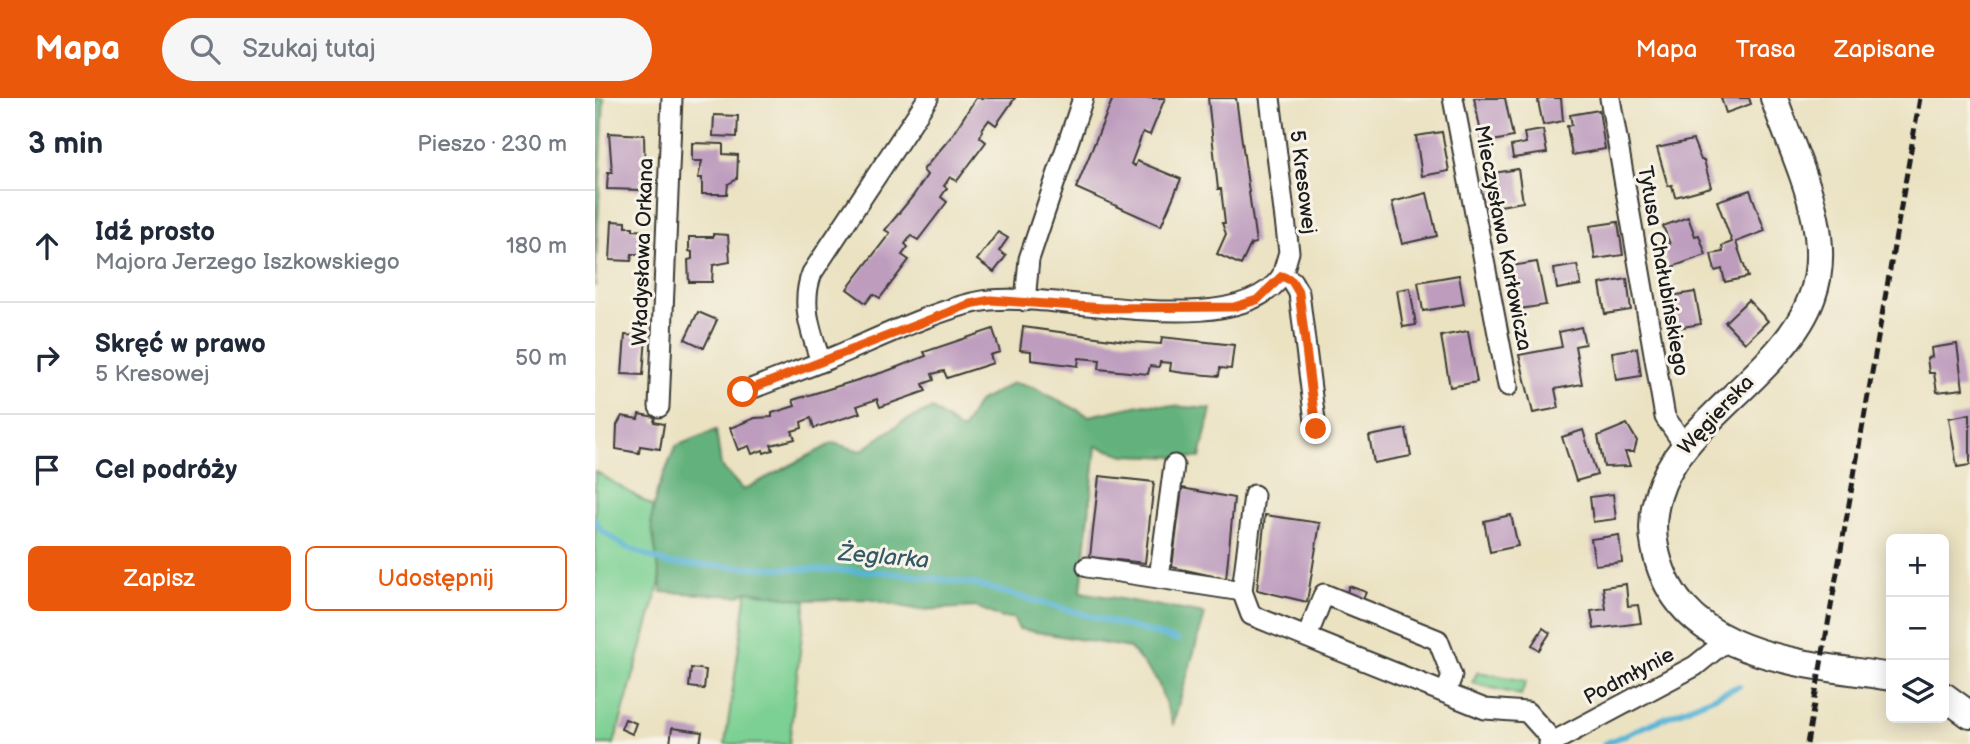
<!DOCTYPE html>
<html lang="pl">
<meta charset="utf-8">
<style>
body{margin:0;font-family:"Balsamiq Sans",sans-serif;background:#f6f6f7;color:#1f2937}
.controls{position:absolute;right:21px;bottom:21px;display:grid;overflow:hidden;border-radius:10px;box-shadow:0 4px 18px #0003}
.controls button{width:63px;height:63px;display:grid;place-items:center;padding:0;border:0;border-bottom:2px solid #e0e1e3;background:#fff;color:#1f2937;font:35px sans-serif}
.stop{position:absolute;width:21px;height:21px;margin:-16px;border:5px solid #ea580c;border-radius:50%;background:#fff}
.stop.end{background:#ea580c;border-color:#fff;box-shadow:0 2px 7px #0008}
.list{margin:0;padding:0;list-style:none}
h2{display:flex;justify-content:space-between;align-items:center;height:91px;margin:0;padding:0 28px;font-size:30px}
h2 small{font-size:23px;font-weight:400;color:#747a83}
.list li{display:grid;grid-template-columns:46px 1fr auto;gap:21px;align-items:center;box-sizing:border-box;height:112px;padding:0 28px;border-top:2px solid #e0e1e3}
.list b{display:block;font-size:26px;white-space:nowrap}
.list p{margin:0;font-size:23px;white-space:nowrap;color:#747a83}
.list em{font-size:23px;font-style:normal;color:#747a83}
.actions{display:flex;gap:14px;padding:21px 28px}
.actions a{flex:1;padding:16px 0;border:2px solid #ea580c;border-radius:10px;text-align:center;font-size:24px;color:#ea580c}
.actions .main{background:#ea580c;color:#fff}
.icon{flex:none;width:38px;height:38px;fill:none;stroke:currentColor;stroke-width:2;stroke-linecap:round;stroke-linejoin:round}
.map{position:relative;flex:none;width:1375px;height:646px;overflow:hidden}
header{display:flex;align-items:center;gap:42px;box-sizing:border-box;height:98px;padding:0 35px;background:#ea580c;color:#fff}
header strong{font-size:33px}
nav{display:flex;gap:38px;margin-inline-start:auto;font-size:24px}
.search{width:490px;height:63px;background:#f6f6f7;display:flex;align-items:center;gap:18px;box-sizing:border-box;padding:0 24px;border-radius:38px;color:#747a83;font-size:26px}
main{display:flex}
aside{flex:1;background:#fff}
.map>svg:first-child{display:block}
</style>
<header>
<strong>Mapa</strong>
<div class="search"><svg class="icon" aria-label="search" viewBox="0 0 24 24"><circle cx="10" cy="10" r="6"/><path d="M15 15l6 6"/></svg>Szukaj tutaj</div>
<nav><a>Mapa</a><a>Trasa</a><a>Zapisane</a></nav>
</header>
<main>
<aside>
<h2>3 min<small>Pieszo · 230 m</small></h2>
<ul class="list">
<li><svg class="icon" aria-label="ahead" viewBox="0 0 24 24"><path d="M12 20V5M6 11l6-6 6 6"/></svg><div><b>Idź prosto</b><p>Majora Jerzego Iszkowskiego</p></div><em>180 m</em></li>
<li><svg class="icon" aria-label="right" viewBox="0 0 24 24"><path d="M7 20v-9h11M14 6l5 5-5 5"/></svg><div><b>Skręć w prawo</b><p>5 Kresowej</p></div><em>50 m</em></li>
<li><svg class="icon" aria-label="arrive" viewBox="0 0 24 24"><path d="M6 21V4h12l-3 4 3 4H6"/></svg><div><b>Cel podróży</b></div></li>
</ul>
<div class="actions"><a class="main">Zapisz</a><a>Udostępnij</a></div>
</aside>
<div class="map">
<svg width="1375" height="646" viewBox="0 0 1375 646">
<rect width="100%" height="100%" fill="#f7f3e8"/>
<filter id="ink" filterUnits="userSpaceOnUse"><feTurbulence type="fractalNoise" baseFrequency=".0143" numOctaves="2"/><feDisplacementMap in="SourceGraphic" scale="14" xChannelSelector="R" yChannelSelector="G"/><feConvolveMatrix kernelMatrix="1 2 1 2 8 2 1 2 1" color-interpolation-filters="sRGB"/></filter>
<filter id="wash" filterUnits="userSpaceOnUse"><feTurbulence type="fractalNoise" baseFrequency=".00686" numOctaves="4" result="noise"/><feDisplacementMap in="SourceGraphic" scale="28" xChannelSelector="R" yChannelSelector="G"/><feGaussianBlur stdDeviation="1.57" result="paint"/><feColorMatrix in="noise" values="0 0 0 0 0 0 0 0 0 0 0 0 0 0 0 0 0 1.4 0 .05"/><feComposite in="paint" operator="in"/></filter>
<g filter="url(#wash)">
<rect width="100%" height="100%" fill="#ebe2c2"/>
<g fill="#7bd093" stroke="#4c7658" stroke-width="2">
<polygon points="0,373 57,408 76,445 19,646 0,646"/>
<polygon points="152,493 211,502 194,646 130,646"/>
<polygon points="883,573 883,574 931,583 926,597 877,585"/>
</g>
<g fill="#64b27d" stroke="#40674c" stroke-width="2">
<polygon points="0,0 9,0 0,189"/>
<polygon points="418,285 438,289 494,318 550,306 616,311 605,360 530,357 501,348 486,494 610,516 578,626 562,582 535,550 424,531 418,520 407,520 382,509 324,512 273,501 211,502 152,493 143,498 67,494 56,423 62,393 81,348 121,332 126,368 148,392 238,345 266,353 307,324 337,311 367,333 383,304"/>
</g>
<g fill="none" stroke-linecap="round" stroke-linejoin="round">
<g stroke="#56b4d4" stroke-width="6">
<polyline points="0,422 6,432 29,448 73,466 289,474 379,486 582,542"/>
<polyline points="1009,646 1144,588"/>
</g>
</g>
<g id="blocks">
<g fill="#bd9cbe">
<polygon points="381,0 420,0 401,27 394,22 388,30 385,39 391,44 362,83 355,79 349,88 352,90 346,99 352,104 323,142 316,138 310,146 313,149 307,157 314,162 285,200 278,196 271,205 252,191 295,135 290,132 318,98 332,77 328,72 356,39"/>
<polygon points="518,0 570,0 555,37 548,34 536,66 540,68 542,63 586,81 566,128 481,90"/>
<polygon points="613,0 641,0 661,145 656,146 646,167 622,156 631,136 627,125 630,125 626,91 623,91"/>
<polygon points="879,0 910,0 918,39 888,45"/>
<polygon points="947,0 966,0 968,23 948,27 943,3"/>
<polygon points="1126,0 1154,0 1156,6 1131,15"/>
<polygon points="1004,12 1010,51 977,57 972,28 977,27 975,17"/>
<polygon points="119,17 143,18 142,39 118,38"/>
<polygon points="948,32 952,55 918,60 916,48 931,45 929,35"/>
<polygon points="847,34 854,73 827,78 821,38"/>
<polygon points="14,35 49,37 50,79 47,78 46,92 12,91 13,74 17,74"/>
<polygon points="1098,42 1106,62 1109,62 1116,89 1080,99 1077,87 1073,88 1062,50"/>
<polygon points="97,45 128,46 128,56 143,57 142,81 133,86 132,96 107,96 107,80 103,80 107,63 97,63"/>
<polygon points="923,71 928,104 899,109 893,76"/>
<polygon points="1155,92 1170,133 1141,144 1153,179 1130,184 1127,171 1120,173 1116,156 1128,154 1127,148 1137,144 1122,103"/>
<polygon points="832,95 842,138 807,146 797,104"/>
<polygon points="1093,119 1100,138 1104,137 1111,157 1074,170 1067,149 1075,146 1068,128"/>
<polygon points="17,123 31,124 31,129 38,129 38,132 53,133 52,156 37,156 36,163 15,162"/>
<polygon points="1023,124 1028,157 1000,161 995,128"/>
<polygon points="403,134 413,140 404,153 411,158 399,174 382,162"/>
<polygon points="118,136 133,137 135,164 118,167 117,184 94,184 93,162 97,161 97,154 94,153 94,139 118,139"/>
<polygon points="942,164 951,207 918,212 909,169"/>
<polygon points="982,167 986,187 962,191 959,171"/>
<polygon points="864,177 869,206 828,213 823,184"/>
<polygon points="1032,181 1036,212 1010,216 1005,186"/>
<polygon points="815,190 821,227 808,229 802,192"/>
<polygon points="1100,194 1106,226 1075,231 1070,199"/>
<polygon points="1153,202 1173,223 1150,245 1130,224"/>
<polygon points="103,214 122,222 109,250 90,241"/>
<polygon points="428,229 538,244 566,246 567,239 639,247 636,271 625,270 624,278 589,275 575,273 576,265 565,264 564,269 555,268 553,276 504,271 505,262 484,260 483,268 436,262 436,253 425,252"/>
<polygon points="986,229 990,246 980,248 987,286 960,291 964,310 938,315 924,257 967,249 964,234"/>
<polygon points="398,231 405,254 395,257 398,265 352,280 349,273 337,276 339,282 328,286 331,293 285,309 282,301 262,308 265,315 219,330 216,320 206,324 207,330 197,333 200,341 176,347 178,352 169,355 168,352 157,356 154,348 143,352 135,330 160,320 177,319 177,315 200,308 198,302 292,273 331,258 329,254"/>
<polygon points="873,233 882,284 855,289 846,238"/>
<polygon points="30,237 51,239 48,277 27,276"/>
<polygon points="1362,246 1368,291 1342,294 1339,275 1334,275 1332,260 1337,259 1336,250"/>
<polygon points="1042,250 1046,278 1021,282 1017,254"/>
<polygon points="44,316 60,319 59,324 69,326 65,351 45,348 44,355 21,351 22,327 27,318 43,321"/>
<polygon points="1375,316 1375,367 1362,369 1354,320"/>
<polygon points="1032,326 1042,343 1039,354 1030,354 1035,368 1009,369 1003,338"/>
<polygon points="811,331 816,358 779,365 774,338"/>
<polygon points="988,332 1002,377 981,383 967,339"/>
<polygon points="504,378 559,384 550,465 495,459"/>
<polygon points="587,390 639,400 631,481 577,469"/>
<polygon points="1018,396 1021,421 998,424 995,399"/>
<polygon points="670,417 725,425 712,504 662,492"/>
<polygon points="916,417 923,448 895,454 889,423"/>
<polygon points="1024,437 1027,464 1000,467 996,441"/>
<polygon points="1031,486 1033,508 1043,507 1046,525 999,531 996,513 1011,511 1008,489"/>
<polygon points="754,488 771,494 766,506 750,500"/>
<polygon points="948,530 955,535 944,552 937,547"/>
<polygon points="96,570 111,572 109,591 94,589"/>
<polygon points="30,621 41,625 37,636 26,631"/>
<polygon points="77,630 107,634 105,646 75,646"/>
</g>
</g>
</g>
<g filter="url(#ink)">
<use href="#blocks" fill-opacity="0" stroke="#3b3a35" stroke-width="2"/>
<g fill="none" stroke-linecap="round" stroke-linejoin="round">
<defs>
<g id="minor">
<path d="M333 0 217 175C205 206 216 234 226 264 272 246 348 207 395 202 469 194 640 245 687 178"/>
<polyline points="675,0 694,154 687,178 697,183 704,195 721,331"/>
<polyline points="858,0 913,288"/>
<polyline points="1015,0 1070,319 1090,348"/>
<polyline points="430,203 434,161 488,0"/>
<polyline points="148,294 226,264"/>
<polyline points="64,309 77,0"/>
<polyline points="492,469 647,493 656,517 890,611 932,614 959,644"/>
<polyline points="564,480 579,367"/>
<polyline points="647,493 659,397"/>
<polyline points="712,539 729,496 843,542 857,578 851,594"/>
<polyline points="954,646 1100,568 1131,543"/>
</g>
<g id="secondary">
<path d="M1179 0C1199 60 1241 134 1217 199 1196 258 1126 302 1088 351 1066 378 1053 414 1060 449 1081 560 1207 565 1296 579"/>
<polyline points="1349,598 1375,617"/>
</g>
</defs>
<use href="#minor" stroke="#3b3a35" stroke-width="23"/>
<use href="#secondary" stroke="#3b3a35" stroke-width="30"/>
<use href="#minor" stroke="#fff" stroke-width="19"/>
<use href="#secondary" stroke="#fff" stroke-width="26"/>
<polyline stroke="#1c1c1c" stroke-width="5" stroke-dasharray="10 5" stroke-linecap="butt" points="1212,646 1325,0"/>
</g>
</g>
<g fill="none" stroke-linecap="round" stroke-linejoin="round" filter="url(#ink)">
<polyline stroke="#ea580c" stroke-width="9" points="148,294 375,206 396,202 509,210 639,209 662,202 687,178 697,183 704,195 721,331"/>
</g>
<g text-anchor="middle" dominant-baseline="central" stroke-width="6" stroke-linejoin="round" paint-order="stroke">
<g font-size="21" fill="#1c1c1c" stroke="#f7f3e8">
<text transform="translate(708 84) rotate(83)">5 Kresowej</text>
<text transform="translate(908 140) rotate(79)">Mieczysława Karłowicza</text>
<text transform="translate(48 154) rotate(-88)">Władysława Orkana</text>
<text transform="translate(1068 173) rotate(80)">Tytusa Chałubińskiego</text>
<text transform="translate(1121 317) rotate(-47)">Węgierska</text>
<text transform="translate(1034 578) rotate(-28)">Podmłynie</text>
</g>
<g font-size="23" font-style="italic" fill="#335966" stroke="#f7f3e8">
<text transform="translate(289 459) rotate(5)">Żeglarka</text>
</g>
</g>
</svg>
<div class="controls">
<button>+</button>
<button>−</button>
<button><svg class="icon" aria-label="layers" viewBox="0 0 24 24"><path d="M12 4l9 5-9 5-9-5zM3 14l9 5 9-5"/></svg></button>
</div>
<div class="stop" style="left:148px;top:294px"></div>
<div class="stop end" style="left:721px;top:331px"></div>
</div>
</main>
